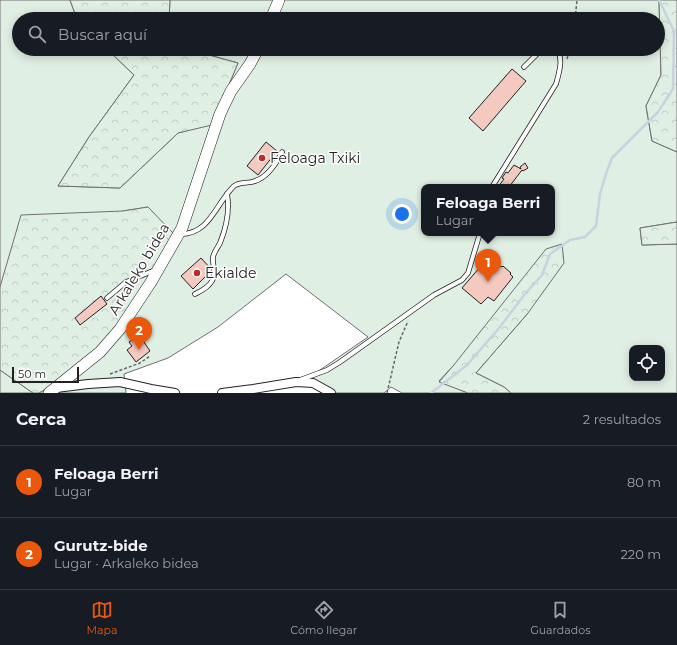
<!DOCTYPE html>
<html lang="es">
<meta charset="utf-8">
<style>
body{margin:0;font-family:Montserrat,sans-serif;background:#242831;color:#f1f3f6}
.controls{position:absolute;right:12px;bottom:12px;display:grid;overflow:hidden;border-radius:8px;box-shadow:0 2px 10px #0003}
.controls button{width:36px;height:36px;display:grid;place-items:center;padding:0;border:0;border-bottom:1px solid #363941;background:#171b24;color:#f1f3f6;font:20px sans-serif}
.scale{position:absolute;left:12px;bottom:10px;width:67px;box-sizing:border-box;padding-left:4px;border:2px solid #222;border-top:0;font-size:11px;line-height:14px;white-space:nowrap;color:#222;-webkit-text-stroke:3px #fff;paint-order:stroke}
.you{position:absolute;left:402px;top:214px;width:14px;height:14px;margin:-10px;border:3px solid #fff;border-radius:50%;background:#1a73e8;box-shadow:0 0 0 6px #1a73e833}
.badge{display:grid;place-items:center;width:26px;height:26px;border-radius:50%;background:#ea580c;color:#fff;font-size:13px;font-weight:700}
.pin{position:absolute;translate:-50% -33px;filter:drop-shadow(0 1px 2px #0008)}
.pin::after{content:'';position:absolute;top:21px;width:14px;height:12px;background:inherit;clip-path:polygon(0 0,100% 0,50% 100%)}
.popup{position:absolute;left:421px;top:184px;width:134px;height:52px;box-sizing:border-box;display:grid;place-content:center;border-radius:8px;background:#171b24;filter:drop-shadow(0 1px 3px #0005);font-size:13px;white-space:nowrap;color:#9ea1a6}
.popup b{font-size:15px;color:#f1f3f6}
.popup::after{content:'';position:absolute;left:50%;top:100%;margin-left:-8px;border:8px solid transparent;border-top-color:#171b24}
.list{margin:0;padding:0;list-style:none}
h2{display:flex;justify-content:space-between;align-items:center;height:52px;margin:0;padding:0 16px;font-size:17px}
h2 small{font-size:13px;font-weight:400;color:#9ea1a6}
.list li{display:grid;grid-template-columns:26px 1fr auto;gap:12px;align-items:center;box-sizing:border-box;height:72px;padding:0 16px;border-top:1px solid #363941}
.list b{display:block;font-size:15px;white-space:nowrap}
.list p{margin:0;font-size:13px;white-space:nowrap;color:#9ea1a6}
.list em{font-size:13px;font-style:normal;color:#9ea1a6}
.icon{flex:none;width:22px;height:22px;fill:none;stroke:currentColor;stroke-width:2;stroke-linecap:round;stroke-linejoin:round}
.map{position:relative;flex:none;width:677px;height:393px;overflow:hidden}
.search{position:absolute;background:#171b24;box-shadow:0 2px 10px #0003;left:12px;right:12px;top:12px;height:44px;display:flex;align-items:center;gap:10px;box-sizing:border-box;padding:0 14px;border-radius:22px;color:#9ea1a6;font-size:15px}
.sheet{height:196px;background:#171b24}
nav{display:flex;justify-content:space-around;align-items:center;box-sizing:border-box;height:56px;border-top:1px solid #363941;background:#171b24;font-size:11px;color:#9ea1a6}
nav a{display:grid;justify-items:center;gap:2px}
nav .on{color:#ea580c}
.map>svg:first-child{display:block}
</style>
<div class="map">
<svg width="677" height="393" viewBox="0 0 677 393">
<defs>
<pattern id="forest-crowns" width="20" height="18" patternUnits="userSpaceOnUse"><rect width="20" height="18" fill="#e0efe3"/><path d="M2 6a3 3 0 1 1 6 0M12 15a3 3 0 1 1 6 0" fill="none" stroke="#c0cdc2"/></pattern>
</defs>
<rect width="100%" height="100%" fill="#fff"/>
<g fill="#e0efe3" stroke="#6f6f6f" fill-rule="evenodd">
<path d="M0 0H70L77 19H19V49H107L134 75 89 137 58 186 120 188 178 133 212 124 238 63 187 49H658V19H169L170 0H659L661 75 646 106 652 141 677 152V222L640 228 642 245 677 244V393H511L504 387 476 373 528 313 453 366 439 381 468 393H402L391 387 384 393H335L304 381 368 337 286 274 218 327 168 358 124 374 126 393H39L93 360 148 207 123 211 0 287ZM424 187H552V233H424ZM632 348H662V378H632Z"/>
<polygon points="0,370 33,393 0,393"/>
</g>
<g fill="url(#forest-crowns)" stroke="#6f6f6f">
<polygon points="70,0 170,0 169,19 77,19"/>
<polygon points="659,0 677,0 677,152 652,141 646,106 661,75"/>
<polygon points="107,49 187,49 238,63 212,125 178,133 120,188 58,186 89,137 134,75"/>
<polygon points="148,207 173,233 145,283 93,360 39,393 33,393 0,370 0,287 21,215 123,211"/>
<polygon points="677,222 677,244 642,245 640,228"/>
<polygon points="562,244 564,263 528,313 476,373 504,387 511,393 468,393 439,382 453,366 546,249"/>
</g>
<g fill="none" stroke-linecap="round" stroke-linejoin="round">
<polyline stroke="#c7d3dd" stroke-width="2.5" points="431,393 467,365 500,327 525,294 542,275 550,254 570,240 585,237 596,226 600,194 607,171 612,158 658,112 673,89 674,31 659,0"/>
</g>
<g fill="#f3c9c0" stroke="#222">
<polygon points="512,69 526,81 483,131 469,118"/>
<polygon points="266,142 277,151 258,175 247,166"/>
<polygon points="525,163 528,168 523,171 522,170 509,187 498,187 504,179 502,178 506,172 508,173 514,165 521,169 520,167"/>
<polygon points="201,258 212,270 193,289 181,276"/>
<polygon points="486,260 491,264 493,262 502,267 503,266 511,273 510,274 513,277 494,301 488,297 481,304 462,288"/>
<polygon points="101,296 107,304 80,325 75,318"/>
<polygon points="134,339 137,343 142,339 150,351 136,362 127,350 132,346 129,342"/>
</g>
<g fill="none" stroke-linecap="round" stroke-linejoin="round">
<defs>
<g id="lane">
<polyline points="524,67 542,49"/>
<path d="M492 187 556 84C559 73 563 61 558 50L556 49"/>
<path d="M181 234C210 234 216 203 234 186 240 181 248 184 255 181 268 177 276 164 282 152"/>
<path d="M195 294C201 291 208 288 212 281 217 273 212 265 213 257 214 252 218 247 220 243 226 228 230 210 227 194"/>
<polyline points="107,298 126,282 155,270"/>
<polyline points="300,380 327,370 340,362 434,295 462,280 468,273 480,233"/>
</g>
<g id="street">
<polyline points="56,388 88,384 120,382 151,389 175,393"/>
<polyline points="222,393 253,389 296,382 313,383 331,393"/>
</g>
<g id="secondary">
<polyline points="271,19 279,0"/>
<polyline points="49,393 100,352 120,329 151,282 182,228 220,114 231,91 250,64 258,49"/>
</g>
</defs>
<use href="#lane" stroke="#222" stroke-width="5.5"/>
<use href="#street" stroke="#222" stroke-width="10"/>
<use href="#secondary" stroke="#222" stroke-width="12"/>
<g stroke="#646464" stroke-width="1.5" stroke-dasharray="3 2" stroke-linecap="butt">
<polyline points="575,19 577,0"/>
<polyline points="567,59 570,49"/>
<polyline points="110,374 140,363 150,356"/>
<polyline points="387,393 399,342 408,321"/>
</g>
<use href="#lane" stroke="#fff" stroke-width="4"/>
<use href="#street" stroke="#fff" stroke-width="8"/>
<use href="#secondary" stroke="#fff" stroke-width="11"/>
</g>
<g fill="#c62828" stroke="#fff" stroke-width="1.5">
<circle cx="262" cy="158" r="4"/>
<circle cx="197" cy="273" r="4"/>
</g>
<g text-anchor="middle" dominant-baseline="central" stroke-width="3" stroke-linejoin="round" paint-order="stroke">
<g font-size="14" fill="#222" stroke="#fff" text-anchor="start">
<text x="270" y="158">Feloaga Txiki</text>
<text x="205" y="273">Ekialde</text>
</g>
<g font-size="14" fill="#222" stroke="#fff">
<text transform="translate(139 269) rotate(-59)">Arkaleko bidea</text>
</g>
</g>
</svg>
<div class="controls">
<button><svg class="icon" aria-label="locate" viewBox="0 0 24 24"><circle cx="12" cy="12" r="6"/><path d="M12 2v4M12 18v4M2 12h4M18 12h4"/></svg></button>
</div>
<div class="scale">50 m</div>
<div class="you"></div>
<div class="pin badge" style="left:488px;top:282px">1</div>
<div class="popup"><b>Feloaga Berri</b>Lugar</div>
<div class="pin badge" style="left:139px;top:350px">2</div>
<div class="search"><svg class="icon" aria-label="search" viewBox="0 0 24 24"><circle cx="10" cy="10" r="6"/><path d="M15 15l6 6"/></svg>Buscar aquí</div>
</div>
<section class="sheet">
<h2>Cerca<small>2 resultados</small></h2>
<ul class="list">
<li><span class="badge">1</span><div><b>Feloaga Berri</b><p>Lugar</p></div><em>80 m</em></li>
<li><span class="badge">2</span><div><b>Gurutz-bide</b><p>Lugar · Arkaleko bidea</p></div><em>220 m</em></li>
</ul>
</section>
<nav>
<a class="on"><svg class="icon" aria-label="map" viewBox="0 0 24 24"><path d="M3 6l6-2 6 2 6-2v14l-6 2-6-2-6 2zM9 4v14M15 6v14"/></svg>Mapa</a>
<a><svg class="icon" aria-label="directions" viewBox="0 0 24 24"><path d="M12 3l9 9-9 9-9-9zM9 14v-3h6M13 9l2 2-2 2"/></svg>Cómo llegar</a>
<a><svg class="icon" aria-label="saved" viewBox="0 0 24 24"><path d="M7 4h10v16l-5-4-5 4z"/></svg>Guardados</a>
</nav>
